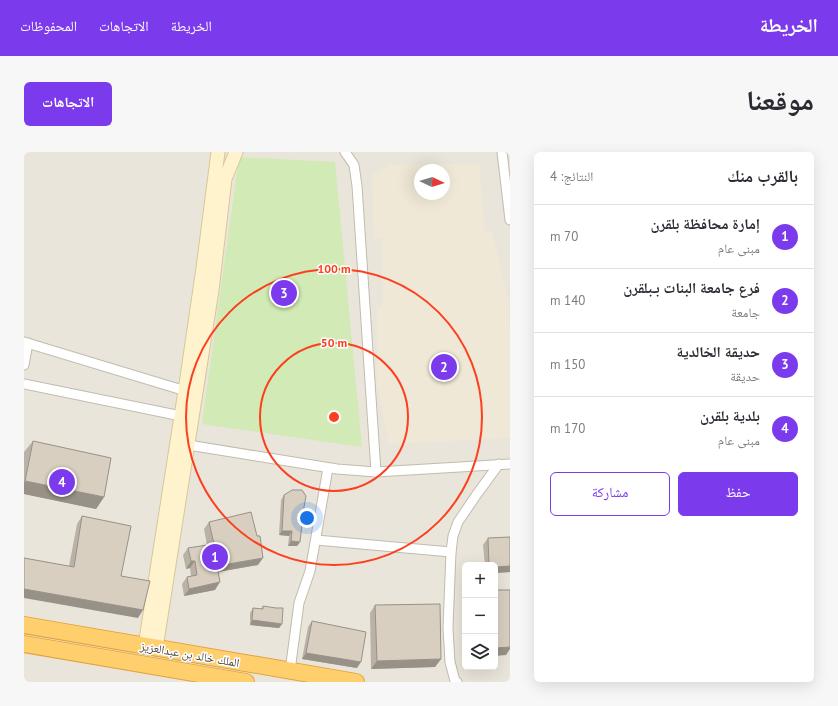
<!DOCTYPE html>
<html lang="ar">
<meta charset="utf-8">
<style>
body{margin:0;font-family:"PT Sans","Noto Naskh Arabic",sans-serif;background:#f7f7f7;color:#2b2b33;direction:rtl}
.controls{position:absolute;right:12px;bottom:12px;display:grid;overflow:hidden;border-radius:6px;box-shadow:0 4px 16px #0002}
.controls button{width:36px;height:36px;display:grid;place-items:center;padding:0;border:0;border-bottom:1px solid #e1e1e2;background:#fff;color:#2b2b33;font:20px sans-serif}
.compass{position:absolute;left:390px;top:12px;width:36px;height:36px;border-radius:50%;background:#fff;box-shadow:0 4px 16px #0002;rotate:94deg}
.you{position:absolute;left:283px;top:366px;width:14px;height:14px;margin:-10px;border:3px solid #fff;border-radius:50%;background:#1a73e8;box-shadow:0 0 0 6px #1a73e833}
.badge{display:grid;place-items:center;width:26px;height:26px;border-radius:50%;background:#7c3aed;color:#fff;font-size:13px;font-weight:700}
.pin{position:absolute;translate:-50% -50%;border:2px solid #fff;box-shadow:0 1px 4px #0006}
.list{margin:0;padding:0;list-style:none}
h2{display:flex;justify-content:space-between;align-items:center;height:52px;margin:0;padding:0 16px;font-size:17px}
h2 small{font-size:13px;font-weight:400;color:#7c7c81}
.list li{display:grid;grid-template-columns:26px 1fr auto;gap:12px;align-items:center;box-sizing:border-box;height:64px;padding:0 16px;border-top:1px solid #e1e1e2}
.list b{display:block;font-size:15px;white-space:nowrap}
.list p{margin:0;font-size:13px;white-space:nowrap;color:#7c7c81}
.list em{font-size:13px;font-style:normal;color:#7c7c81}
.actions{display:flex;gap:8px;padding:12px 16px}
.actions a{flex:1;padding:9px 0;border:1px solid #7c3aed;border-radius:6px;text-align:center;font-size:14px;color:#7c3aed}
.actions .main{background:#7c3aed;color:#fff}
.icon{flex:none;width:22px;height:22px;fill:none;stroke:currentColor;stroke-width:2;stroke-linecap:round;stroke-linejoin:round}
.map{position:relative;flex:none;width:486px;height:530px;overflow:hidden;direction:ltr;border-radius:6px}
header{display:flex;align-items:center;gap:24px;box-sizing:border-box;height:56px;padding:0 20px;background:#7c3aed;color:#fff}
header strong{font-size:19px}
nav{display:flex;gap:22px;margin-inline-start:auto;font-size:14px}
.intro{display:flex;align-items:center;justify-content:space-between;box-sizing:border-box;height:96px;padding:0 24px}
h1{margin:0;font-size:28px}
.button{padding:10px 18px;border-radius:6px;background:#7c3aed;color:#fff;font-size:14px;font-weight:700}
main{display:flex;gap:24px;padding:0 24px}
aside{flex:1;background:#fff;border-radius:6px;box-shadow:0 4px 16px #0002}
.map>svg:first-child{display:block}
</style>
<header>
<strong>الخريطة</strong>
<nav><a>الخريطة</a><a>الاتجاهات</a><a>المحفوظات</a></nav>
</header>
<div class="intro"><h1>موقعنا</h1><a class="button">الاتجاهات</a></div>
<main>
<aside>
<h2>بالقرب منك<small>النتائج: 4</small></h2>
<ul class="list">
<li><span class="badge">1</span><div><b>إمارة محافظة بلقرن</b><p>مبنى عام</p></div><em>70 m</em></li>
<li><span class="badge">2</span><div><b>فرع جامعة البنات بـبلقرن</b><p>جامعة</p></div><em>140 m</em></li>
<li><span class="badge">3</span><div><b>حديقة الخالدية</b><p>حديقة</p></div><em>150 m</em></li>
<li><span class="badge">4</span><div><b>بلدية بلقرن</b><p>مبنى عام</p></div><em>170 m</em></li>
</ul>
<div class="actions"><a class="main">حفظ</a><a>مشاركة</a></div>
</aside>
<div class="map">
<svg width="486" height="530" viewBox="0 0 486 530">
<rect width="100%" height="100%" fill="#f6f3ec"/>
<path fill="#eae5da" fill-rule="evenodd" d="M0 0H486V530H0ZM396 18H420V42H396ZM441 413H471V515H441Z"/>
<path fill="#efe8d6" fill-rule="evenodd" d="M455 12 461 81 468 80 485 150 486 199V286L365 292 353 232V156H359L358 85 350 87 348 23 367 13ZM396 18H420V42H396Z"/>
<polygon fill="#d2eab5" points="215,5 311,10 338,295 178,272"/>
<g fill="none" stroke-linecap="round" stroke-linejoin="round">
<defs>
<g id="street">
<polyline points="321,0 330,13 333,34 352,320"/>
<polyline points="478,0 486,68"/>
<polyline points="0,190 165,240"/>
<polyline points="0,213 4,191"/>
<polyline points="0,232 162,265"/>
<polyline points="158,292 313,317 352,320 486,312"/>
<polyline points="292,388 427,400"/>
<polyline points="266,519 275,451 286,419 304,316"/>
<polyline points="433,530 431,529 426,510 424,476 427,400 429,384 434,370 453,342 475,312"/>
</g>
<g id="secondary">
<polyline points="121,494 161,239 179,116 194,0"/>
<polyline points="132,496 188,138 201,27 212,0"/>
</g>
<g id="highway">
<polyline points="0,473 332,530"/>
<polyline points="0,492 222,530"/>
</g>
</defs>
<use href="#street" stroke="#c2bbae" stroke-width="11"/>
<use href="#secondary" stroke="#d6c79b" stroke-width="15"/>
<use href="#highway" stroke="#e0a43c" stroke-width="18"/>
<use href="#street" stroke="#fff" stroke-width="9"/>
<use href="#secondary" stroke="#fff3cd" stroke-width="13"/>
<use href="#highway" stroke="#ffcf6e" stroke-width="16"/>
</g>
<g fill="#bab2a6">
<polygon points="9,289 80,345 72,357 0,342 0,300"/>
<polygon points="260,343 280,355 276,390 273,394 264,394 265,384 255,383 257,348"/>
<polygon points="58,364 114,466 45,414 53,372"/>
<polygon points="185,370 234,413 194,420 191,438 160,444 158,432 163,425 167,424 166,416 162,417 159,403 164,396 183,393 180,377"/>
<polygon points="486,385 486,420 471,421 471,413 461,413 459,393 464,386"/>
<polygon points="351,453 417,507 411,515 347,517 346,461"/>
<polygon points="239,454 258,472 255,476 226,473 226,461 229,456 237,457"/>
<polygon points="288,469 333,516 278,507 284,475"/>
</g>
<g fill="#979187">
<polygon points="1,329 80,345 72,357 0,342 0,330"/>
<polygon points="258,379 268,379 265,384 255,383"/>
<polygon points="267,389 276,390 273,394 264,394"/>
<polygon points="239,406 234,413 188,421 193,414"/>
<polygon points="167,409 171,409 166,416 162,417"/>
<polygon points="486,414 486,420 471,421 471,415"/>
<polygon points="196,430 191,438 160,444 165,437"/>
<polygon points="0,437 119,458 114,466 0,446"/>
<polygon points="228,468 258,472 255,476 226,473"/>
<polygon points="486,495 486,497 482,503 471,504 471,496"/>
<polygon points="282,501 337,510 333,516 278,507"/>
<polygon points="417,507 411,515 347,517 353,509"/>
</g>
<g fill="#d8cfc1" stroke="#979187">
<polygon points="9,289 87,306 80,345 1,329"/>
<polygon points="268,338 278,338 282,344 280,355 276,390 267,389 268,379 258,379 260,343"/>
<polygon points="227,360 233,384 236,384 239,406 193,414 196,430 165,437 163,425 173,423 171,409 167,409 164,396 190,392 185,370"/>
<polygon points="58,364 107,374 97,424 126,429 119,458 0,437 0,406 50,415"/>
<polygon points="486,385 486,414 471,415 471,413 465,413 464,386"/>
<polygon points="471,438 486,438 486,495 471,496"/>
<polygon points="416,452 417,507 353,509 351,453"/>
<polygon points="239,454 252,456 259,456 258,472 228,468 229,456 239,457"/>
<polygon points="288,469 342,480 337,510 282,501"/>
</g>
<g fill="none" stroke="#fc3f1d" stroke-width="2">
<circle cx="310" cy="265" r="74"/>
<circle cx="310" cy="265" r="148"/>
</g>
<g text-anchor="middle" dominant-baseline="central" stroke-width="3" stroke-linejoin="round" paint-order="stroke">
<g font-size="12" fill="#4b4439" stroke="#fff">
<text transform="translate(166 502) rotate(10)">الملك خالد بن عبدالعزيز</text>
</g>
</g>
<circle cx="310" cy="265" r="6" fill="#fc3f1d" stroke="#fff" stroke-width="2"/>
<g font-size="12" text-anchor="middle" font-weight="bold" fill="#fc3f1d" stroke="#fff" stroke-width="3" stroke-linejoin="round" paint-order="stroke">
<text x="310" y="121">100 m</text>
<text x="310" y="195">50 m</text>
</g>
</svg>
<div class="controls">
<button>+</button>
<button>−</button>
<button><svg class="icon" aria-label="layers" viewBox="0 0 24 24"><path d="M12 4l9 5-9 5-9-5zM3 14l9 5 9-5"/></svg></button>
</div>
<svg class="compass" viewBox="-18 -18 36 36"><path d="M0-13l5 13h-10z" fill="#e53935"/><path d="M0 13l5-13h-10z" fill="#7c7c81"/></svg>
<div class="you"></div>
<div class="pin badge" style="left:191px;top:405px">1</div>
<div class="pin badge" style="left:420px;top:215px">2</div>
<div class="pin badge" style="left:260px;top:141px">3</div>
<div class="pin badge" style="left:38px;top:330px">4</div>
</div>
</main>
